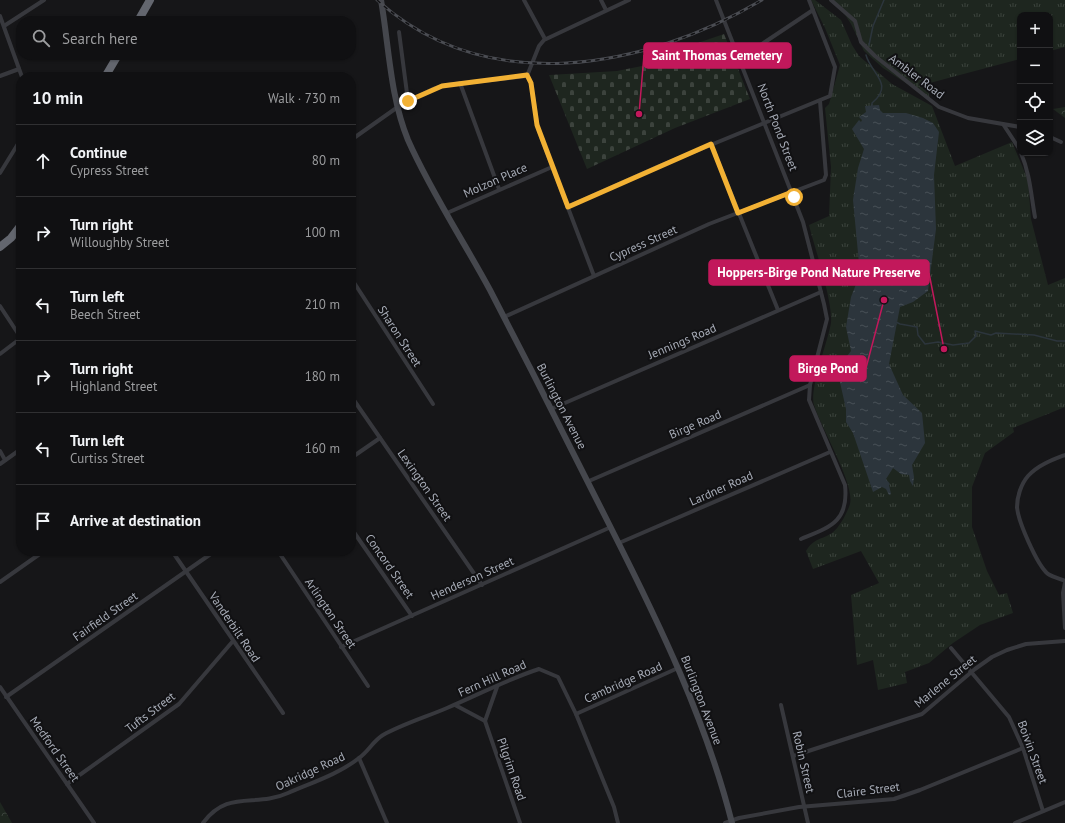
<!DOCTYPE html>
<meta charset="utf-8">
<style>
body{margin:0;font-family:"PT Sans",sans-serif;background:#1e1e20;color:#f1f3f6}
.controls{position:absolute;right:12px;top:12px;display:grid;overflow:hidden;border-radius:8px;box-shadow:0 1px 3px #0004}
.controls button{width:36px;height:36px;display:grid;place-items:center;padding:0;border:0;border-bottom:1px solid #303032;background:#101012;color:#f1f3f6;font:20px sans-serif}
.stop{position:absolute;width:12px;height:12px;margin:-9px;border:3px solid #f2b134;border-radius:50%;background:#fff}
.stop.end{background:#f2b134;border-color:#fff;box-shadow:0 1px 4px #0008}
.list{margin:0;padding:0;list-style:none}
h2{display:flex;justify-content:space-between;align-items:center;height:52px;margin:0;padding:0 16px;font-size:17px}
h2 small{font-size:13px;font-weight:400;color:#9c9d9f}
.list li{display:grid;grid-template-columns:26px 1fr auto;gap:12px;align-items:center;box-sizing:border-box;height:72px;padding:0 16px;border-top:1px solid #303032}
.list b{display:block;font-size:15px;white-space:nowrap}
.list p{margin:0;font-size:13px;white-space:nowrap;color:#9c9d9f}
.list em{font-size:13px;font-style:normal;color:#9c9d9f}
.icon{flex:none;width:22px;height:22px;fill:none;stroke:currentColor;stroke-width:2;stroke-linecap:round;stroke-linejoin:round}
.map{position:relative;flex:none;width:1065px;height:823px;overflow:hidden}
.search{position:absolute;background:#101012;box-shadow:0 1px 3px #0004;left:16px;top:16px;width:340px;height:44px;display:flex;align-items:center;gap:10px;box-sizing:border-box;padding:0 14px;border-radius:16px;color:#9c9d9f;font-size:15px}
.panel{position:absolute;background:#101012;box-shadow:0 1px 3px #0004;left:16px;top:72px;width:340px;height:484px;border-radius:16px}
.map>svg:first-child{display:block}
</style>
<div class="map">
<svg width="1065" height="823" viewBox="0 0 1065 823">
<defs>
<pattern id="forest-crowns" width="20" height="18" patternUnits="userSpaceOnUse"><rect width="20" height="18" fill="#1e261f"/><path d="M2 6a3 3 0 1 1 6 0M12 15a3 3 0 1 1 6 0" fill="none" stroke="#3c433d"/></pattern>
<pattern id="cemetery-stones" width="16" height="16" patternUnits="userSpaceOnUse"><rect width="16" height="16" fill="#1e261f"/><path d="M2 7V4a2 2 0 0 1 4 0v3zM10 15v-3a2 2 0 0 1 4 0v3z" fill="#3c433d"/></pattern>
<pattern id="park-tufts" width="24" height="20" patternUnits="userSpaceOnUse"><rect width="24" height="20" fill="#1e261f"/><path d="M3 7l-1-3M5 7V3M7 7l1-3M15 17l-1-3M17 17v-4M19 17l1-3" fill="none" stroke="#3c433d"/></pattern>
<pattern id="water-ripples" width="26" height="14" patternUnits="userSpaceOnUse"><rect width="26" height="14" fill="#2c353c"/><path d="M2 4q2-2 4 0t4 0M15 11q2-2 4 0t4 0" fill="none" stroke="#485056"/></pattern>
</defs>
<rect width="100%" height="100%" fill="#161618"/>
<g fill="url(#forest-crowns)">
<polygon points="1065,107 1065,118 1053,109"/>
<polygon points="0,802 12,823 0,823"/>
</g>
<polygon fill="url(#cemetery-stones)" points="724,34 750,99 675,128 587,169 549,75 617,71 642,66 683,48"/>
<g fill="url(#park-tufts)">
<path d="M811 0H815L841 20 852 45 859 56 892 84 932 106 955 166 1012 142 1028 180 1031 219 1048 285 1065 278V407L1013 428 1014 432 985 453 972 487V527L987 571 999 595 1007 593 1013 613 980 625 953 643 929 663 905 672 907 683 878 690 873 660 857 665 851 595 879 583 861 551 813 569 806 551C814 538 821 540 832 533 840 527 847 513 850 504 855 484 821 428 814 405 809 390 828 341 831 323 833 301 815 249 809 225L829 216 831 167 825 108 829 104 840 65 825 28Z"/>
<polygon points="829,0 1065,0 1065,47 1050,51 1050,15 1020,15 1020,59 926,84 930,99 883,68 864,51 851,24 844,13"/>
</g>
<polygon fill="url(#water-ripples)" points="879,105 880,110 883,113 906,113 923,118 933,123 939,132 934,175 936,229 928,291 913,302 900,307 889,364 903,395 922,413 925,443 912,465 914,477 913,486 910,481 909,475 901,474 893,468 886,479 890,484 889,485 891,494 889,495 886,489 882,487 873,492 853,433 846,422 846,409 837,369 851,351 846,327 851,297 860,274 853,200 858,168 864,149 852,129 859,120 861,122 862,120 859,117 866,112 865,106"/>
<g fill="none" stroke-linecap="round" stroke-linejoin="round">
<g stroke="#2c353c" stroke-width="1.5">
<polyline points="869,45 873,26 884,0"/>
<path d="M866 55C871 74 895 84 872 103V107"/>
<polyline points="896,322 900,324 917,327 918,335 925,344 938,342 953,345 969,343 976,336 975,331 991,335 996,333 1034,335 1057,341 1065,341"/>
</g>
<g stroke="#37383d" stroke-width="4">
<polyline points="524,0 545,39"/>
<polyline points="601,0 606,10"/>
<path d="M716 0 803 222 824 304 827 319 810 385 809 400 845 485C849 522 830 527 801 539"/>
<polyline points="831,0 855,21 861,42 875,56 939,107 968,118 1020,127"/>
<polyline points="0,16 22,77"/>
<polyline points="4,26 44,0"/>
<polyline points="399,32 408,101"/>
<polyline points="741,58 813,10"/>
<polyline points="527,75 531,83 538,129 594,276"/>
<polyline points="0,76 19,69"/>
<polyline points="460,83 499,189"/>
<polyline points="1003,124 1020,150"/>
<polyline points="1050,137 1061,142"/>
<polyline points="351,140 402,104 433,89 446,85 527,76 539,46 544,40 629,0"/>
<polyline points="711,144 778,310"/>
<path d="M1021 153C1030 174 1031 195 1035 217"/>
<polyline points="0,173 21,139"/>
<polyline points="567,207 657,167 830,96 835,67 809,0"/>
<polyline points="447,213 552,167"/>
<polyline points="351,278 433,404"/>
<polyline points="0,306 21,338 0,354"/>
<polyline points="504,317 709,224 824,180 826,175 820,101"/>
<polyline points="351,396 482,585"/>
<polyline points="551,409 821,292"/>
<polyline points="0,451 5,460"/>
<path d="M1065 455C1052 460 1038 465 1028 476 1021 484 1017 497 1017 507 1018 521 1037 565 1048 574 1053 577 1060 579 1065 581"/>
<polyline points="351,458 380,438"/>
<polyline points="0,464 21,449"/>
<polyline points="589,481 810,385"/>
<polyline points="351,528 412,616"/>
<polyline points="619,543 830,452"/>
<polyline points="172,551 283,713"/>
<polyline points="278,551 368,686"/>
<polyline points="0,582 44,551"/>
<polyline points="1065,583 1063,593 1065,628"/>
<polyline points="341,647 611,527"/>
<polyline points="951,648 1009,717 1023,748 1043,811"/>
<polyline points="0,687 94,823"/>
<polyline points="6,697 215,551"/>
<polyline points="455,705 485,721 520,823"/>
<polyline points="781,705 808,823"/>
<polyline points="576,714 678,668"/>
<polyline points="485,721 497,687"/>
<polyline points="793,756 922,714 975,669 992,657 1007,650 1026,644 1065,641"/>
<polyline points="359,758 387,823"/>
<polyline points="67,784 179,704 233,641"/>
<path d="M203 823C228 789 255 808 288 793 311 783 339 774 359 758 368 752 373 741 383 735 403 724 426 717 447 708 478 695 508 679 539 669L558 677 576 714 614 807 618 823"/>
<polyline points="725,823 739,818 799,807 894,799 920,790 1023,748"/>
<polyline points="1015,823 1065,802"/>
</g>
<path stroke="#45474d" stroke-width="6" d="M381 0C389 46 390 96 408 140 431 192 463 240 490 290 531 369 571 448 611 528 659 623 706 720 732 823"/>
<g stroke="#63666e" stroke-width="8">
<polyline points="138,21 150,0"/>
<polyline points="105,77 118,55"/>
<polyline points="0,247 11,238 21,225"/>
</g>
<defs>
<path id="rail" d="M377 0C487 99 645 69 762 0"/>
</defs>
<use href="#rail" stroke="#4a4c52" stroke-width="3"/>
<use href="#rail" stroke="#111113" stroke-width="1.5" stroke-dasharray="4.5" stroke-linecap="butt"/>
</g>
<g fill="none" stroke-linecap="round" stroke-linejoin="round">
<polyline stroke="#f2b134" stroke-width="5" points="408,101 442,86 527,75 531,83 537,125 568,207 711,144 738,213 792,192 794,197"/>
</g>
<g text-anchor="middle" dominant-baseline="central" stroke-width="4" stroke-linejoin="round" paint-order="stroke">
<g font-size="12" fill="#a8adb8" stroke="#111113">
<text transform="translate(917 76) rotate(37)">Ambler Road</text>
<text transform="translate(778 127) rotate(69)">North Pond Street</text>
<text transform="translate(495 180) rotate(-24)">Molzon Place</text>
<text transform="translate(643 243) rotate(-24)">Cypress Street</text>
<text transform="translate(400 336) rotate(57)">Sharon Street</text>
<text transform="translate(682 341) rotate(-23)">Jennings Road</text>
<text transform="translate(562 406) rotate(63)">Burlington Avenue</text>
<text transform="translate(695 424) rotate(-23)">Birge Road</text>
<text transform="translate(425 485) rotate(55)">Lexington Street</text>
<text transform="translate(721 488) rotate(-24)">Lardner Road</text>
<text transform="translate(390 566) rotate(55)">Concord Street</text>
<text transform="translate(472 578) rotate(-24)">Henderson Street</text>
<text transform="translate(331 613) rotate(56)">Arlington Street</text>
<text transform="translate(105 616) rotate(-35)">Fairfield Street</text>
<text transform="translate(235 627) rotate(56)">Vanderbilt Road</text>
<text transform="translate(492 678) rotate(-24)">Fern Hill Road</text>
<text transform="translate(945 681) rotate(-39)">Marlene Street</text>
<text transform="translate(623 682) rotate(-24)">Cambridge Road</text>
<text transform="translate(702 700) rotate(69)">Burlington Avenue</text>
<text transform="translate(150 712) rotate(-37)">Tufts Street</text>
<text transform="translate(55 749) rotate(55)">Medford Street</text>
<text transform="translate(1033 752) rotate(70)">Boivin Street</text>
<text transform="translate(804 762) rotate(77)">Robin Street</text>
<text transform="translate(512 769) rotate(71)">Pilgrim Road</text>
<text transform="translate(310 771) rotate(-25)">Oakridge Road</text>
<text transform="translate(868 790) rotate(-7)">Claire Street</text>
</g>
</g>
<path fill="none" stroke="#c2185b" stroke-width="1.5" d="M639 114L644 55M944 349L929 273M884 300L866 368"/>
<g fill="#c2185b" stroke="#111113" stroke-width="1.5">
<circle cx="639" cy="114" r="4"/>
<circle cx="944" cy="349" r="4"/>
<circle cx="884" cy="300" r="4"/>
</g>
<g fill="#c2185b" stroke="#c2185b" stroke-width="1.5">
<rect x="644" y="43" width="147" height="25" rx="4"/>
<rect x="709" y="260" width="220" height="25" rx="4"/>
<rect x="790" y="356" width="76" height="25" rx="4"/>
</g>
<g font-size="13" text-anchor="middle" font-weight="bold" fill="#fff">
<text x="717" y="60">Saint Thomas Cemetery</text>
<text x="819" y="277">Hoppers-Birge Pond Nature Preserve</text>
<text x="828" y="373">Birge Pond</text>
</g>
</svg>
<div class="controls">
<button>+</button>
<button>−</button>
<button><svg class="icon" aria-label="locate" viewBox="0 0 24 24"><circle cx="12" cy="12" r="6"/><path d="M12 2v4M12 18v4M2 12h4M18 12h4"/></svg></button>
<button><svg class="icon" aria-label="layers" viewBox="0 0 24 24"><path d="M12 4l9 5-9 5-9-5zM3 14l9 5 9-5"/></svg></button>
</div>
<div class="stop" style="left:794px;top:197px"></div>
<div class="stop end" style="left:408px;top:101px"></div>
<div class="search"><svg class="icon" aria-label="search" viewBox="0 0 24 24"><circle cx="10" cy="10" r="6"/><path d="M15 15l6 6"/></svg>Search here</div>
<section class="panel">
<h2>10 min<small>Walk · 730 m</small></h2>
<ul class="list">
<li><svg class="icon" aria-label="ahead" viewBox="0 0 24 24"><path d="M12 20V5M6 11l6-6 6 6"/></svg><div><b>Continue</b><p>Cypress Street</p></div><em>80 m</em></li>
<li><svg class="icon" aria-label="right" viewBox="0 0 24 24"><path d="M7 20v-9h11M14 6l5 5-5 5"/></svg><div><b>Turn right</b><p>Willoughby Street</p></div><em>100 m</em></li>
<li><svg class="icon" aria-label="left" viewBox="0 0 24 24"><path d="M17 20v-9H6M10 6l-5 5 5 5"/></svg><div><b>Turn left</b><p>Beech Street</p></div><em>210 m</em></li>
<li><svg class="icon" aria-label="right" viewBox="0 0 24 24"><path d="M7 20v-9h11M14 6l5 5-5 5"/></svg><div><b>Turn right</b><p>Highland Street</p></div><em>180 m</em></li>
<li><svg class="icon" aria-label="left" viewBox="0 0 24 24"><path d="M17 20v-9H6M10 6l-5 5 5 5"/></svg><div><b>Turn left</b><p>Curtiss Street</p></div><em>160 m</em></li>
<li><svg class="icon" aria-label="arrive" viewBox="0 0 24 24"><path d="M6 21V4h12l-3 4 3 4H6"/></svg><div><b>Arrive at destination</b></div></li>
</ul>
</section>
</div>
